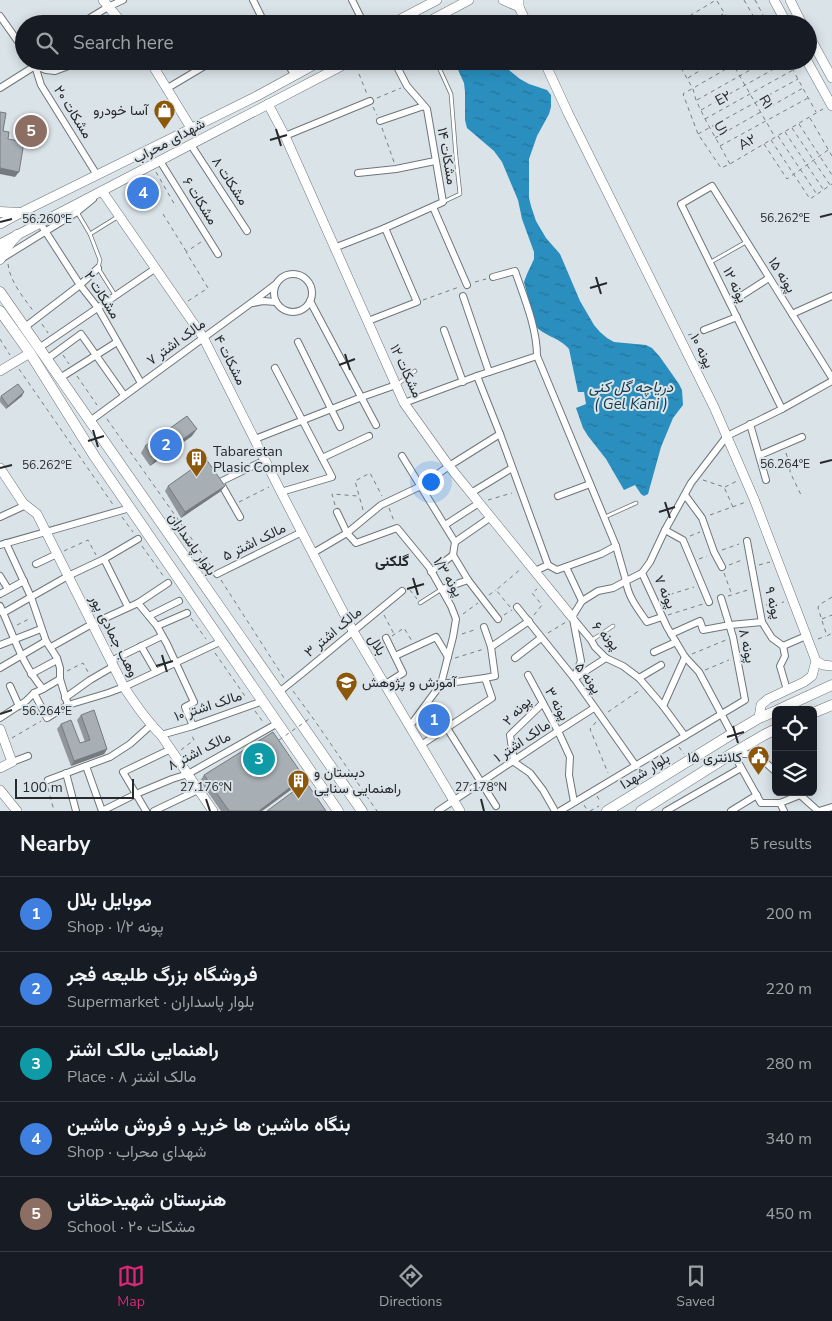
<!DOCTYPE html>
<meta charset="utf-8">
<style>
body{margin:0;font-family:"Nunito Sans",Vazirmatn,sans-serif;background:#242831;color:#f1f3f6}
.controls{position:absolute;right:15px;bottom:15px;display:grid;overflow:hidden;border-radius:8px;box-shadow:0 2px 12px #0003}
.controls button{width:45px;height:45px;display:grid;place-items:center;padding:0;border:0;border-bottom:1px solid #363941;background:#171b24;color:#f1f3f6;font:25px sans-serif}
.scale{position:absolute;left:15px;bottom:12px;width:119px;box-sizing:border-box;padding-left:5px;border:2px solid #272a2c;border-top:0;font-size:14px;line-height:18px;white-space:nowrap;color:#272a2c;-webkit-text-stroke:4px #dae3e8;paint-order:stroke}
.you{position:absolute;left:430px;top:481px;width:18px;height:18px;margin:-12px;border:4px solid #fff;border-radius:50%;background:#1a73e8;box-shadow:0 0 0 8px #1a73e833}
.badge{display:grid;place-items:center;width:32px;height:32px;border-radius:50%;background:#db2777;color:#fff;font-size:16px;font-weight:700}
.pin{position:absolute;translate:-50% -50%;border:2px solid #fff;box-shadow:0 1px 5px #0006}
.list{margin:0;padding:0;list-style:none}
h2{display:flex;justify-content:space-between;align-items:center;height:65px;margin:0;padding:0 20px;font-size:21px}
h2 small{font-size:16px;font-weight:400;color:#9ea1a6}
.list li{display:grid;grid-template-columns:32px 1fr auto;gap:15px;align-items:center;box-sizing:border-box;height:75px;padding:0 20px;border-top:1px solid #363941}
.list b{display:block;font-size:19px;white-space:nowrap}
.list p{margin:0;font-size:16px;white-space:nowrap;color:#9ea1a6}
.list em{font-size:16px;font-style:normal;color:#9ea1a6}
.icon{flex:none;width:28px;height:28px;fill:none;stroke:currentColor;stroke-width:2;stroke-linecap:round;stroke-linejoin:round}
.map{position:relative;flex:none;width:832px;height:811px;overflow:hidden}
.search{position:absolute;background:#171b24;box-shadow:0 2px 12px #0003;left:15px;right:15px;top:15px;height:55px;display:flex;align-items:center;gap:12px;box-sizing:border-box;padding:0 18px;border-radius:28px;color:#9ea1a6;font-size:19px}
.sheet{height:440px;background:#171b24}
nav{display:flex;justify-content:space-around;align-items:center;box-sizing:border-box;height:70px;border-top:1px solid #363941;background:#171b24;font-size:14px;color:#9ea1a6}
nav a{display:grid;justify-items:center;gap:2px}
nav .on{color:#db2777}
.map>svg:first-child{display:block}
</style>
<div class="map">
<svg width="832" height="811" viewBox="0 0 832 811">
<defs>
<pattern id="water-ripples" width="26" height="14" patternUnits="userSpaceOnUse" patternTransform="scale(1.25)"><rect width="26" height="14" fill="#2a8ebe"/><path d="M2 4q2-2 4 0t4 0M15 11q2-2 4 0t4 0" fill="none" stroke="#24749b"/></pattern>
</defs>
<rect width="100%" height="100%" fill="#dae3e8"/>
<path fill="url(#water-ripples)" d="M454 61H498L520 79 529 84 547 90 551 95V107L549 114 537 136 529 159V198L531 206 536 221 546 238 560 254 580 301 594 325 600 332 607 338 614 342 646 345 652 348 660 357 679 384 682 390 683 405 673 418 661 447 648 494 644 496 641 494 635 485 624 490 606 459 588 436 583 428 576 408 586 404 584 392H578L569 349C559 337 543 336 535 325L524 282 527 274 534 259V252L522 219 518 200 502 162 494 151 467 128 465 120V92L464 83Z"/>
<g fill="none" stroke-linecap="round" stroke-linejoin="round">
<defs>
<g id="lane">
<polyline points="436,61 451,94 456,157 460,194 443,202"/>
<polyline points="77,212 90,234 100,260 98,268 115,295"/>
<polyline points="90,234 119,216"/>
<polyline points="711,262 746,242"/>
<polyline points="398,384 415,371"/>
<polyline points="605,517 636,503"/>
<polyline points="420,603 442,589"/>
<polyline points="592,640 613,626"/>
</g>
<g id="street">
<polyline points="253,0 265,24"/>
<polyline points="352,0 364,24"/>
<polyline points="0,16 24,50"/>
<polyline points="80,24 108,7 123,0"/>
<polyline points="32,61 35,66 41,85 97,175"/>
<polyline points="286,61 295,76"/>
<polyline points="35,66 46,70 55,71 82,61"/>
<polyline points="0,88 35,66 39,61"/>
<polyline points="166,89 213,61"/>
<polyline points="380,121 424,106"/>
<polyline points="285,136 370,101"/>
<polyline points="191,145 247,231"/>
<polyline points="160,161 218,254"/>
<polyline points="358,173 396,169 435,161"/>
<polyline points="433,207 467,285"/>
<polyline points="40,223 80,285 98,308 141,383"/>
<polyline points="385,228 443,202 427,109 407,86 394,61"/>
<polyline points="334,248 385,228 417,302 368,321"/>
<polyline points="1,259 77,212 93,199"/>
<circle cx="293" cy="293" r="19"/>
<path d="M493 277 515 271C524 297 537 328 537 356"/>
<polyline points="463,296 489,372"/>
<polyline points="310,301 376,425"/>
<polyline points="253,303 263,301 276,302"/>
<polyline points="730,303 769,278"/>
<polyline points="792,314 832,296"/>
<polyline points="25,327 80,285 98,268"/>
<polyline points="444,330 463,382"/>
<polyline points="704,330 737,317"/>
<polyline points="298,342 340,427"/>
<polyline points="39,348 156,268"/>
<polyline points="47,359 81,334 124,395"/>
<polyline points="275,368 332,477 281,492"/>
<polyline points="477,376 500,434 548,565 535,571"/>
<polyline points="60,378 117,342"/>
<polyline points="404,403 477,376 537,356 616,546 626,581 613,588 598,591 582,601 572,617"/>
<polyline points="782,409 681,204 712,186 832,378"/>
<polyline points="90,421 251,303 276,284"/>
<polyline points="750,424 766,480"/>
<polyline points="255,439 362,397 396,385"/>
<polyline points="760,455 802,437"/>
<polyline points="402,456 455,542 453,555 468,580 442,589"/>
<polyline points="322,458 369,436"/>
<polyline points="471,493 512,468"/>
<polyline points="685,495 702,518 714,552 722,567"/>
<polyline points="558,496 590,484"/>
<polyline points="337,512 347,533 356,543 397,528 429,567 451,606 456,619 453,637 441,684 410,726"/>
<polyline points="0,517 26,505"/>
<polyline points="240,517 220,482 265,460"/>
<polyline points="445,525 479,503"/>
<polyline points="665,530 683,540 709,602"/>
<polyline points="747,541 762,622 772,638 783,646 785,656 780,666 787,690"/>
<polyline points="455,542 491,517"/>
<polyline points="6,543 31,597 46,641 57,658 60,668 60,679 68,705"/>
<polyline points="0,545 130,508"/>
<polyline points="313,553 347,533 381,505 421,486 449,466 500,434"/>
<polyline points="104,559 128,607"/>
<polyline points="36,564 57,554"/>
<polyline points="548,565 557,570 601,554 616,546"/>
<polyline points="566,567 582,601"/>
<polyline points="431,572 453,555"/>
<path d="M642 573 626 581C628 597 638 609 647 622L662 617"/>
<polyline points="217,574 302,532"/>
<polyline points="0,576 8,589"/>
<polyline points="468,580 498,619"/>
<polyline points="0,594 24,581"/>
<polyline points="138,603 157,626 167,644 194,702 185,707 193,726"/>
<path d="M0 606C14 636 21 663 43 689L34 693 26 701 0 718"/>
<polyline points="517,607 574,678 636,766"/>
<polyline points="3,613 68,576 104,559 138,539"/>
<polyline points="149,616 179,601"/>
<polyline points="572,617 591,640 595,647 606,658 623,666 639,678 663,706 685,736"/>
<polyline points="573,619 581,661 574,678"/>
<polyline points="157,626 187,613"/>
<polyline points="484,627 491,647 495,676 485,678"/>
<polyline points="671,634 700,621 703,630 730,625 762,622"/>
<polyline points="0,645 41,629"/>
<polyline points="141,646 156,672"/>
<polyline points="783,646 806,636"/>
<polyline points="51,647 92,624 138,603 168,583"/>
<polyline points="491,647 529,621"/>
<polyline points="654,652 676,642"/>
<polyline points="395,656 436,637 448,657"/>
<polyline points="515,658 541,638"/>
<polyline points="111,661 162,636"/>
<polyline points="0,668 46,641"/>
<polyline points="31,674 57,660"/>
<polyline points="528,675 558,731 570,757 569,775 574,802"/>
<polyline points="575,678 606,658"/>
<polyline points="639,678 661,665"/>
<polyline points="384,685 403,673 386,638"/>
<polyline points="10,686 19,706"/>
<polyline points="43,689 60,679"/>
<polyline points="279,692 304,672 402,591"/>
<polyline points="34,693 47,718 68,705 108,693 124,687 222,641"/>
<polyline points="65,698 90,680 114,666"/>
<polyline points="543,703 510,735 514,762 530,773 543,790 555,811"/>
<polyline points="663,706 685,657"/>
<polyline points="447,728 496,806"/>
<polyline points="732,734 699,672 685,657 667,627 642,573 650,562 665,530 691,483 727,436 782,409 832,381"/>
<polyline points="161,735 193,726 263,701"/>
<polyline points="421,745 492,698 485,678 441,684"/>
<polyline points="733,753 761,803 780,803 800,795"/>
<polyline points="734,753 757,755 776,772"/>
<polyline points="12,762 28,756"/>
<polyline points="86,766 102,811"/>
<polyline points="66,773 76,811"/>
<polyline points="48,780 110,757 130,744 151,725"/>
<polyline points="798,793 818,811"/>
<polyline points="780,803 784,811"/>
<polyline points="102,811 136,794 172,779 188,774 278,723"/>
<polyline points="146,811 123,772 171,749"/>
<polyline points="154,811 198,790"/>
<polyline points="438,811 558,731 594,708"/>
<polyline points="560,811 745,700 733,637 721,598"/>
<polyline points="666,811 741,768"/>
<polyline points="731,811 757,795"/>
<polyline points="819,811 832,807"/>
</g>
<g id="secondary">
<polyline points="103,0 123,24"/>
<polyline points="503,0 519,7"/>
<polyline points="519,0 519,7 527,24"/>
<polyline points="774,0 787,24"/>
<polyline points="790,0 802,24"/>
<polyline points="391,24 437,0"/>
<polyline points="424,24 469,0"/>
<polyline points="808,34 832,78"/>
<polyline points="150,61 191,128"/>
<polyline points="544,61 568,113 714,407 754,499 816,661 812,676 804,682 768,699 761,705 759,718"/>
<polyline points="807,61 832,106"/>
<polyline points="268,104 285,136 404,403 449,466 572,617"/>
<polyline points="102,191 203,337 281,492 353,631 460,811"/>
<polyline points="0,224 20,213 255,97 321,61"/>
<polyline points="0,244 351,61"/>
<polyline points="0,371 30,353"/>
<path d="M0 468 23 503 37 514 124 687C135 704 146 720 161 735L213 811"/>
<polyline points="816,661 823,665 832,666"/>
<polyline points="0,729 12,762 0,768"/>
<polyline points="0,790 17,811"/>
</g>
<g id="primary">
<polyline points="0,212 20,213"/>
<path d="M0 259C3 250 11 242 17 235"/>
<polyline points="0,292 362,811"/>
<polyline points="0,311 30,353 95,457 338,811"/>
<polyline points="778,710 832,685"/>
<polyline points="813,713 832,705"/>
<polyline points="607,811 732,734 759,718 776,711"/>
<polyline points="641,811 733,753 764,735 776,729"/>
</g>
</defs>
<use href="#lane" stroke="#6e767a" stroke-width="4.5"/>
<use href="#street" stroke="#6e767a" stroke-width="8"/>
<use href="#secondary" stroke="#6e767a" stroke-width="10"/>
<use href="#primary" stroke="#6e767a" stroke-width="11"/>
<g stroke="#787e81" stroke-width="1" stroke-dasharray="4 4" stroke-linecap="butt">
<polyline points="744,0 758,24"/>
<polyline points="755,0 768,24"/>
<polyline points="717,1 731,24"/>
<polyline points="690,17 694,24"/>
<polyline points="676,24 716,0"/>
<polyline points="707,24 723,14"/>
<polyline points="677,61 693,89 696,100 705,119 730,164"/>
<polyline points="731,61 775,137"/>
<polyline points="740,61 683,94 698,134 721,168 730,164 823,109"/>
<polyline points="788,61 816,112"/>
<polyline points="681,67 691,61"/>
<polyline points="359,74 367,94"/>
<polyline points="688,78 715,61"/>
<polyline points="377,98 401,88"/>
<polyline points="697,100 766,61"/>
<polyline points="373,107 377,115"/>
<polyline points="701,110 788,61"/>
<polyline points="810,118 832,156"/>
<polyline points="705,119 793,70"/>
<polyline points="799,124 832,175"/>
<polyline points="382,128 394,162"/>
<polyline points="792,128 830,185"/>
<polyline points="785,132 823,189"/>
<polyline points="698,134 798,79"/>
<polyline points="778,136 816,193"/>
<polyline points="715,138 803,88"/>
<polyline points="771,140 810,199 832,184"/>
<polyline points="764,144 787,179 828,150"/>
<polyline points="720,146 808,98"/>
<polyline points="156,172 176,207"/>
<polyline points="163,214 186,251"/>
<path d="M8 264C10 282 24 298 34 312"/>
<polyline points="475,282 486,279"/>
<polyline points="423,300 459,287"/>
<polyline points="188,301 208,288 186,252 201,242"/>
<polyline points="42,324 48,333"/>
<polyline points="688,335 696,333"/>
<polyline points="0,339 10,355"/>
<polyline points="63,355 69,364"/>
<polyline points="19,369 114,506"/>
<polyline points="77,376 97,405"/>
<polyline points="107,419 213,569"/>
<polyline points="786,453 790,465 790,472 802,497"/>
<polyline points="791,465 813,457"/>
<polyline points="703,480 724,487 733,507"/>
<polyline points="725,487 737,481"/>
<polyline points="488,500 512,493"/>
<polyline points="239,502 269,487"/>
<polyline points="335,505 332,494 358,496"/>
<polyline points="389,508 394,521"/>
<polyline points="363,510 355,481 370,473 382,496"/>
<polyline points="710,515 746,502"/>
<polyline points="122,517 133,532"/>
<polyline points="690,536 700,532"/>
<polyline points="142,546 164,577"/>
<polyline points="722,550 739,544"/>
<polyline points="64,551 88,540 96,555"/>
<polyline points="699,559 707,556"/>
<polyline points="729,565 742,560"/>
<polyline points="759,565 770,562"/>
<polyline points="724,573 732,595"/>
<polyline points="221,580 284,678"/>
<polyline points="410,590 417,599"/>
<polyline points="489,595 496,590"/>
<polyline points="728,596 748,590"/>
<polyline points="662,597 694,587"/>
<polyline points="832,597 819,605 818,608 827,636 832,633"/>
<polyline points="766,605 784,602"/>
<polyline points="510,607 496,590 522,568"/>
<polyline points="463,614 478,603"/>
<polyline points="384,615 394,634"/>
<polyline points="504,615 512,610"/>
<polyline points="534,615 542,605 532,593 537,589"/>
<polyline points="668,615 703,604"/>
<polyline points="191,618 206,639"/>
<polyline points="822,619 832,615"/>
<polyline points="17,625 29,619"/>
<polyline points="548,633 566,622"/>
<polyline points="462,634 477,629"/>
<polyline points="392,636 404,628 412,641"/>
<polyline points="818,639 826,636"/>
<polyline points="372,646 380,642"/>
<polyline points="215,653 247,699"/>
<polyline points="692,654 726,640"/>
<polyline points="455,658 484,649"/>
<polyline points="705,670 729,660"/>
<polyline points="67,671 83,663 88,672"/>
<polyline points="293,691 315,721 377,811"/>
<polyline points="255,711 263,722"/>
<polyline points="608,712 640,690"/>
<polyline points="596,722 590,729 608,773"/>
<polyline points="12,738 41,721"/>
<polyline points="679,747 684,754"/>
<polyline points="181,750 194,740 191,734"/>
<polyline points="48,788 54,811"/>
<polyline points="597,796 601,803"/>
<polyline points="584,805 588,811"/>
<polyline points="590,811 599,806"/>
</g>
<use href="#lane" stroke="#fff" stroke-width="3"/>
<use href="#street" stroke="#fff" stroke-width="6"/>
<use href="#secondary" stroke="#fff" stroke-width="9"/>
<use href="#primary" stroke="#fff" stroke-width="10"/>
<polyline stroke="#787e81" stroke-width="1" stroke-dasharray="4 4" stroke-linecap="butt" points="279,740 309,719"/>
</g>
<g fill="#90969b">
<polygon points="1,396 22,396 6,409 0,402 0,398"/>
<polygon points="192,436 150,466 141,453 145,446"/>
<polygon points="168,486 221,491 181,518 165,491"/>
<polygon points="81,715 107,749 104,754 71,766 57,729 61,724 80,743 85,742 77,720"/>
<polygon points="204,775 300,783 262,811 221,811 200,781"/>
</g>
<g fill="#757a7e">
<polygon points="0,168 19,172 15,177 0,174"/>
<polygon points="24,392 22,396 6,409 8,406"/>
<polygon points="197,429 192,436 150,466 155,459"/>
<polygon points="225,486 221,491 181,518 185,512"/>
<polygon points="107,749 104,754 71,766 74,761"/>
<polygon points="304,777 300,783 262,811 259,811"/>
</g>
<g fill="#a7afb4" stroke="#757a7e">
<polygon points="0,112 6,113 3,131 9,132 8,139 24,142 19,172 0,168"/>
<polygon points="18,384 24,392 8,406 1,396"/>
<polygon points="187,416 197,429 155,459 145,446"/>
<polygon points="206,459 225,486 185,512 168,486"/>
<polygon points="94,710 107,749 74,761 61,724 71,720 80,743 90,740 81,715"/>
<polygon points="273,732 304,777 259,811 229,811 204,775"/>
<polygon points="306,782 326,811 267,811"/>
</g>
<path fill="none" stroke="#272a2c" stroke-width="2" d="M276 129 281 146M270 140 287 135M820 217 832 214M0 222 12 219M596 277 601 294M590 288 607 283M345 354 350 370M339 365 355 359M93 430 98 447M88 441 104 436M820 463 832 460M0 468 12 465M665 502 670 518M659 512 675 507M413 578 418 595M407 589 424 584M162 655 167 672M156 666 173 661M0 714 12 710M733 726 738 743M727 737 744 732M206 799 210 811M481 799 484 811"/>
<defs>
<symbol id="shop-pin" viewBox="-11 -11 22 30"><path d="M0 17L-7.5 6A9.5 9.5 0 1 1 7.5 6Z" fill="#8d570a" stroke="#dae3e8"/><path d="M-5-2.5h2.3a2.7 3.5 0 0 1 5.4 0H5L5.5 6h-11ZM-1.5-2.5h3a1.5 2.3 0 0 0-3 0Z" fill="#fff"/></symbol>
<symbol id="building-pin" viewBox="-11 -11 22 30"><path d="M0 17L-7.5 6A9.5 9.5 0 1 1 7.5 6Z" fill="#8d570a" stroke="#dae3e8"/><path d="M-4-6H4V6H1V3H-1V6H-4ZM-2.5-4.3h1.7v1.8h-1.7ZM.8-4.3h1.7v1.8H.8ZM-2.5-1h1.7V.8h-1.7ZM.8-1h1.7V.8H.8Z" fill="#fff"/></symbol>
<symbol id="university-pin" viewBox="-11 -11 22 30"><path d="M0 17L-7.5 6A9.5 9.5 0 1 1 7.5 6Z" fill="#8d570a" stroke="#dae3e8"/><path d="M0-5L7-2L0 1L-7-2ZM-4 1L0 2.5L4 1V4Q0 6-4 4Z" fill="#fff"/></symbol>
<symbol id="civic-pin" viewBox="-11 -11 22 30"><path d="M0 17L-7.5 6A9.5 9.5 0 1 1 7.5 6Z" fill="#8d570a" stroke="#dae3e8"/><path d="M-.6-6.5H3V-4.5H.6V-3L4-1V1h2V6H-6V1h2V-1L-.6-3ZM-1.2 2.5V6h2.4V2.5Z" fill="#fff"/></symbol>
</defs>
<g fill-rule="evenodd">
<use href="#shop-pin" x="152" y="98" width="25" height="34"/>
<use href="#building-pin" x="184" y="446" width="25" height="34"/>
<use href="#university-pin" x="334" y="670" width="25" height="34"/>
<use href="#civic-pin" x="746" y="744" width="25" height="34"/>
<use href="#building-pin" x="286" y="768" width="25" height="34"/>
</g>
<g text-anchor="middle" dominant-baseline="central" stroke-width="4" stroke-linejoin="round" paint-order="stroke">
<g font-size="14" fill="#272a2c" stroke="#dae3e8">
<text transform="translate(723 98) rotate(-29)">E۲</text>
<text transform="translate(766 102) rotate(60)">R۱</text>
<text transform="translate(73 112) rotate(58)">مشکات ۲۰</text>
<text transform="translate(721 128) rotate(61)">U۱</text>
<text transform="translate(169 141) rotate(-28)">شهدای محراب</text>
<text transform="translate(747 142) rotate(-30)">A۲</text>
<text transform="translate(447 156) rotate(80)">مشکات ۱۴</text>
<text transform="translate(230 181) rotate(57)">مشکات ۸</text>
<text transform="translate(200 201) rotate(58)">مشکات ۶</text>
<text transform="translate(782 275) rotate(58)">پونه ۱۵</text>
<text transform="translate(735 285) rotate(64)">پونه ۱۲</text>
<text transform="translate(102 295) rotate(57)">مشکات ۲</text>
<text transform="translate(176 342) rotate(-36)">مالک اشتر ۷</text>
<text transform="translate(702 351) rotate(64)">پونه ۱۰</text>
<text transform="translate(230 360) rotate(63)">مشکات ۴</text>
<text transform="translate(406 371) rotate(65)">مشکات ۱۲</text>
<text transform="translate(254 542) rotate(-26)">مالک اشتر ۵</text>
<text transform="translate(192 544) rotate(55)">بلوار پاسداران</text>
<text transform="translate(448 577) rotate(59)">پونه ۱/۳</text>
<text transform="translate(665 592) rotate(66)">پونه ۷</text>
<text transform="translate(773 603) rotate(76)">پونه ۹</text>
<text transform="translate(333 632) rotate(-40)">مالک اشتر ۳</text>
<text transform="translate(114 636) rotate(63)">وهب جمادی پور</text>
<text transform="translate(606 636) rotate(47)">پونه ۶</text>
<text transform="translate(377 645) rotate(60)">بلال</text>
<text transform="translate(747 646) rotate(78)">پونه ۸</text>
<text transform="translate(588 678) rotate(54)">پونه ۵</text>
<text transform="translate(557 704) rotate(62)">پونه ۳</text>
<text transform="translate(208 706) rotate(-18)">مالک اشتر ۱۰</text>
<text transform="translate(517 711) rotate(-46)">پونه ۲</text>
<text transform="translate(522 741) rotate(-34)">مالک اشتر ۱</text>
<text transform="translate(199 751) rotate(-27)">مالک اشتر ۸</text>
<text transform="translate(645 771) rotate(-32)">بلوار شهدا</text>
</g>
<g font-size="14" fill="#272a2c" stroke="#dae3e8" text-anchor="start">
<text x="148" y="110" text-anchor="end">آسا خودرو</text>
<text x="213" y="451">Tabarestan<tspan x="213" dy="16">Plasic Complex</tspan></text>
<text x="362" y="682">آموزش و پژوهش</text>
<text x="742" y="757" text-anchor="end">کلانتری ۱۵</text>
<text x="314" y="772">دبستان و<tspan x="314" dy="16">راهنمایی سنایی</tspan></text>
</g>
<g font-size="15" font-style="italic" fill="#103a4e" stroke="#dae3e8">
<text x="631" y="387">دریاچه گل کنی<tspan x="631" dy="17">( Gel Kani )</tspan></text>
</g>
<g font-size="15" font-weight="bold" fill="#272a2c" stroke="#dae3e8">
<text x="392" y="561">گلکنی</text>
</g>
</g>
<g font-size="12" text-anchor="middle" fill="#272a2c" stroke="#dae3e8" stroke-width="4" stroke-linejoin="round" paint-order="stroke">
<text x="785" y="222">56.262°E</text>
<text x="47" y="223">56.260°E</text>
<text x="785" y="468">56.264°E</text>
<text x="47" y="469">56.262°E</text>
<text x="47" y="715">56.264°E</text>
<text x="206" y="791">27.176°N</text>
<text x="481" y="791">27.178°N</text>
</g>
</svg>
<div class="controls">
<button><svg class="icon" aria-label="locate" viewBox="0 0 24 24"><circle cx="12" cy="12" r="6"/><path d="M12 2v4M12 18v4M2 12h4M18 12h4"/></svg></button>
<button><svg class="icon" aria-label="layers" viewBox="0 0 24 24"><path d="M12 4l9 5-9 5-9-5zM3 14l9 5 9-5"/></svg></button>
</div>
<div class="scale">100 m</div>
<div class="you"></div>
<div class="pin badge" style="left:434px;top:720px;background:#3f7fe0">1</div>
<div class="pin badge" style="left:166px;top:445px;background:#3f7fe0">2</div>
<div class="pin badge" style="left:259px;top:759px;background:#0f9aa8">3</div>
<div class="pin badge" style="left:143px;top:193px;background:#3f7fe0">4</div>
<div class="pin badge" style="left:31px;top:131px;background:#8d6e63">5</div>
<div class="search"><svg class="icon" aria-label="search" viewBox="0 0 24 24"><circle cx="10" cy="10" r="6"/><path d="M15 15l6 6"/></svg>Search here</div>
</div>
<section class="sheet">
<h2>Nearby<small>5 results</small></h2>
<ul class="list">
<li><span class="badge" style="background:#3f7fe0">1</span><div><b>موبایل بلال</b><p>Shop · پونه ۱/۲</p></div><em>200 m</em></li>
<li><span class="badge" style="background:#3f7fe0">2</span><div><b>فروشگاه بزرگ طلیعه فجر</b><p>Supermarket · بلوار پاسداران</p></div><em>220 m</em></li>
<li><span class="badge" style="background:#0f9aa8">3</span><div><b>راهنمایی مالک اشتر</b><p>Place · مالک اشتر ۸</p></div><em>280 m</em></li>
<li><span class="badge" style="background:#3f7fe0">4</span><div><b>بنگاه ماشین ها خرید و فروش ماشین</b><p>Shop · شهدای محراب</p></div><em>340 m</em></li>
<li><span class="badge" style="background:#8d6e63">5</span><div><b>هنرستان شهیدحقانی</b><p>School · مشکات ۲۰</p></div><em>450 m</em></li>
</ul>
</section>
<nav>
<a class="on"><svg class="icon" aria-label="map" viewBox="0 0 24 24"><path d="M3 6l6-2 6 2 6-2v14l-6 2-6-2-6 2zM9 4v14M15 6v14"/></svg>Map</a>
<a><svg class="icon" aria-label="directions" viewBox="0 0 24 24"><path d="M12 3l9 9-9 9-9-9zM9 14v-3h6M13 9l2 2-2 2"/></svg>Directions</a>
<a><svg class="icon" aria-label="saved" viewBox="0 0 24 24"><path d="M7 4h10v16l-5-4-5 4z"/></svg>Saved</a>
</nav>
